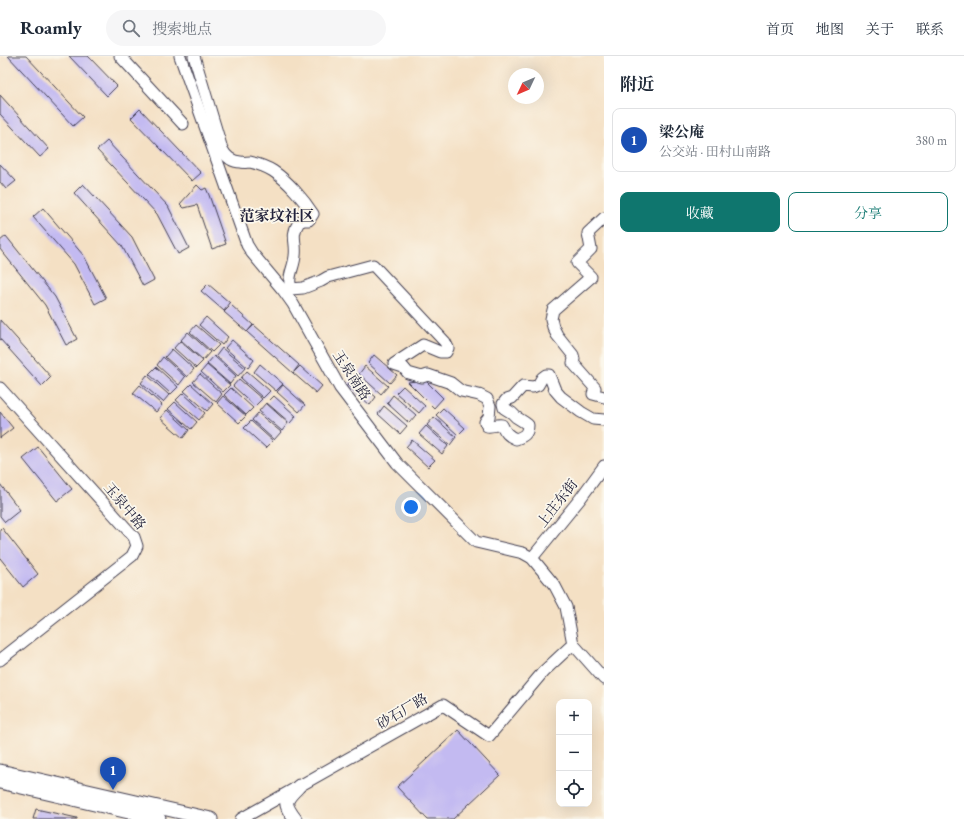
<!DOCTYPE html>
<html lang="zh">
<meta charset="utf-8">
<style>
body{margin:0;font-family:"EB Garamond","Noto Serif SC",serif;background:#f6f6f7;color:#1f2937}
.controls{position:absolute;right:12px;bottom:12px;display:grid;overflow:hidden;border-radius:8px;box-shadow:0 4px 16px #0002}
.controls button{width:36px;height:36px;display:grid;place-items:center;padding:0;border:0;border-bottom:1px solid #e0e1e3;background:#fff;color:#1f2937;font:20px sans-serif}
.compass{position:absolute;left:508px;top:12px;width:36px;height:36px;border-radius:50%;background:#fff;box-shadow:0 4px 16px #0002;rotate:226deg}
.you{position:absolute;left:411px;top:451px;width:14px;height:14px;margin:-10px;border:3px solid #fff;border-radius:50%;background:#1a73e8;box-shadow:0 0 0 6px #1a73e833}
.badge{display:grid;place-items:center;width:26px;height:26px;border-radius:50%;background:#0f766e;color:#fff;font-size:13px;font-weight:700}
.pin{position:absolute;translate:-50% -33px;filter:drop-shadow(0 1px 2px #0008)}
.pin::after{content:'';position:absolute;top:21px;width:14px;height:12px;background:inherit;clip-path:polygon(0 0,100% 0,50% 100%)}
.list{margin:0;padding:0;list-style:none}
h2{display:flex;justify-content:space-between;align-items:center;height:52px;margin:0;padding:0 16px;font-size:17px}
h2 small{font-size:13px;font-weight:400;color:#747a83}
.list li{display:grid;grid-template-columns:26px 1fr auto;gap:12px;align-items:center;box-sizing:border-box;height:64px;margin:0 8px 8px;padding:0 8px;border:1px solid #e0e1e3;border-radius:8px}
.list b{display:block;font-size:15px;white-space:nowrap}
.list p{margin:0;font-size:13px;white-space:nowrap;color:#747a83}
.list em{font-size:13px;font-style:normal;color:#747a83}
.actions{display:flex;gap:8px;padding:12px 16px}
.actions a{flex:1;padding:9px 0;border:1px solid #0f766e;border-radius:8px;text-align:center;font-size:14px;color:#0f766e}
.actions .main{background:#0f766e;color:#fff}
.icon{flex:none;width:22px;height:22px;fill:none;stroke:currentColor;stroke-width:2;stroke-linecap:round;stroke-linejoin:round}
.map{position:relative;flex:none;width:604px;height:763px;overflow:hidden}
header{display:flex;align-items:center;gap:24px;box-sizing:border-box;height:56px;padding:0 20px;background:#fff;border-bottom:1px solid #e0e1e3}
header strong{font-size:19px}
nav{display:flex;gap:22px;margin-inline-start:auto;font-size:14px}
.search{width:280px;height:36px;background:#f6f6f7;display:flex;align-items:center;gap:10px;box-sizing:border-box;padding:0 14px;border-radius:22px;color:#747a83;font-size:15px}
main{display:flex}
aside{flex:1;background:#fff}
.map>svg:first-child{display:block}
</style>
<header>
<strong>Roamly</strong>
<div class="search"><svg class="icon" aria-label="search" viewBox="0 0 24 24"><circle cx="10" cy="10" r="6"/><path d="M15 15l6 6"/></svg>搜索地点</div>
<nav><a>首页</a><a>地图</a><a>关于</a><a>联系</a></nav>
</header>
<main>
<div class="map">
<svg width="604" height="763" viewBox="0 0 604 763">
<rect width="100%" height="100%" fill="#fbf7ec"/>
<filter id="ink" filterUnits="userSpaceOnUse"><feTurbulence type="fractalNoise" baseFrequency=".025" numOctaves="2"/><feDisplacementMap in="SourceGraphic" scale="8" xChannelSelector="R" yChannelSelector="G"/><feConvolveMatrix kernelMatrix="1 2 1 2 8 2 1 2 1" color-interpolation-filters="sRGB"/></filter>
<filter id="wash" filterUnits="userSpaceOnUse"><feTurbulence type="fractalNoise" baseFrequency=".012" numOctaves="4" result="noise"/><feDisplacementMap in="SourceGraphic" scale="16" xChannelSelector="R" yChannelSelector="G"/><feGaussianBlur stdDeviation="0.9" result="paint"/><feColorMatrix in="noise" values="0 0 0 0 0 0 0 0 0 0 0 0 0 0 0 0 0 1.4 0 .05"/><feComposite in="paint" operator="in"/></filter>
<g filter="url(#wash)">
<rect width="100%" height="100%" fill="#f4e0c4"/>
<g id="blocks">
<g fill="#c3baf1">
<polygon points="8,0 26,0 83,61 73,70"/>
<polygon points="69,0 88,0 117,30 107,40"/>
<polygon points="0,39 49,93 40,101 0,58"/>
<polygon points="140,53 201,117 192,125 131,62"/>
<polygon points="107,85 168,150 189,192 178,198 157,158 97,94"/>
<polygon points="0,108 16,125 6,133 0,126"/>
<polygon points="83,128 132,181 154,224 143,230 122,190 74,137"/>
<polygon points="197,129 202,134 206,132 209,139 226,188 212,193 197,149 184,152 180,148"/>
<polygon points="43,152 84,200 106,242 95,248 74,208 33,161"/>
<polygon points="6,180 55,241 77,283 66,289 45,249 0,193 0,185"/>
<polygon points="208,228 230,247 224,255 201,235"/>
<polygon points="231,249 253,269 247,276 224,256"/>
<polygon points="206,261 228,281 222,289 199,269"/>
<polygon points="0,264 51,321 42,330 0,283"/>
<polygon points="196,269 219,289 212,296 190,276"/>
<polygon points="254,269 299,309 293,317 247,276"/>
<polygon points="188,276 210,296 203,304 181,284"/>
<polygon points="232,284 254,304 248,312 225,292"/>
<polygon points="180,285 203,305 196,312 174,292"/>
<polygon points="222,292 245,312 238,320 216,300"/>
<polygon points="172,293 194,313 187,321 165,301"/>
<polygon points="374,299 397,319 390,327 368,307"/>
<polygon points="214,300 236,320 230,328 207,308"/>
<polygon points="163,301 185,321 179,329 157,309"/>
<polygon points="260,308 283,328 276,335 254,316"/>
<polygon points="207,309 230,329 223,336 201,316"/>
<polygon points="300,310 322,330 316,337 293,317"/>
<polygon points="365,310 388,330 381,338 359,318"/>
<polygon points="156,311 178,331 171,338 149,318"/>
<polygon points="247,315 270,335 263,342 241,322"/>
<polygon points="200,318 222,338 216,346 193,326"/>
<polygon points="147,319 169,339 163,346 141,327"/>
<polygon points="354,322 376,341 370,349 347,329"/>
<polygon points="239,323 262,343 255,350 233,330"/>
<polygon points="425,324 443,342 434,352 408,326"/>
<polygon points="191,328 213,348 207,355 184,335"/>
<polygon points="140,329 162,349 156,356 133,337"/>
<polygon points="283,329 305,349 299,356 277,336"/>
<polygon points="403,330 425,350 419,357 396,337"/>
<polygon points="231,332 253,352 246,359 224,339"/>
<polygon points="183,337 205,357 199,364 176,344"/>
<polygon points="393,339 416,359 409,367 387,347"/>
<polygon points="223,340 246,360 239,367 217,347"/>
<polygon points="274,340 296,360 290,367 267,347"/>
<polygon points="175,346 197,366 191,373 168,353"/>
<polygon points="266,347 288,367 282,375 259,355"/>
<polygon points="384,350 407,370 400,378 378,358"/>
<polygon points="443,352 465,372 458,379 436,359"/>
<polygon points="167,354 189,374 183,382 160,362"/>
<polygon points="0,356 13,372 0,382"/>
<polygon points="258,357 281,376 274,384 252,364"/>
<polygon points="434,361 456,381 450,389 427,369"/>
<polygon points="251,365 273,385 266,392 244,372"/>
<polygon points="426,370 448,390 442,398 419,378"/>
<polygon points="412,384 435,404 428,411 406,391"/>
<polygon points="38,391 72,433 57,445 23,403"/>
<polygon points="0,428 20,454 5,466 0,460"/>
<polygon points="2,472 38,518 23,531 0,502 0,474"/>
<polygon points="458,674 500,719 453,763 427,763 397,731"/>
<polygon points="36,753 77,762 77,763 33,763"/>
</g>
</g>
</g>
<g filter="url(#ink)">
<use href="#blocks" fill-opacity="0" stroke="#423e50" stroke-width="1"/>
<g fill="none" stroke-linecap="round" stroke-linejoin="round">
<defs>
<g id="minor">
<polyline points="120,0 183,68"/>
<polyline points="180,0 247,189 252,197 283,234 293,248 340,332 397,407 476,486 523,497 532,502 555,530 566,551 573,588"/>
<path d="M194 0 222 93C226 101 232 106 241 106 244 107 247 106 250 106 258 108 267 111 273 115 288 125 304 144 313 158L309 164H304L299 166C290 180 297 186 295 200 294 212 287 220 291 233L303 232 321 225 328 221 373 209 445 286 448 292 446 296H440L423 289 394 308 403 311 408 317 422 321 428 319 451 327 461 335 479 339 487 343 490 350 489 361 485 366 487 370C492 371 497 368 502 369 505 376 508 380 516 383 524 380 528 378 528 369L524 366 516 361 512 357 504 352 503 348 506 344 512 342 523 330 533 331 538 329 542 322 546 319H549L555 334 561 341 581 356 593 363 604 364"/>
<polyline points="604,162 588,177 591,193 577,207 591,221 553,254 551,263 553,271 557,279 573,299 574,303 573,307 595,332 593,338 604,341"/>
<polyline points="0,332 134,481 137,490 132,500 0,604"/>
<polyline points="532,502 580,443 604,410"/>
<polyline points="241,763 443,649 489,680 543,616 573,588 604,623"/>
</g>
<g id="major">
<polyline points="0,715 211,763"/>
<polyline points="0,726 159,763"/>
<path d="M295 763C282 746 285 744 299 730"/>
</g>
</defs>
<use href="#minor" stroke="#423e50" stroke-width="13"/>
<use href="#major" stroke="#423e50" stroke-width="15"/>
<use href="#minor" stroke="#fff" stroke-width="11"/>
<use href="#major" stroke="#fff" stroke-width="13"/>
</g>
</g>
<g text-anchor="middle" dominant-baseline="central" stroke-width="3.5" stroke-linejoin="round" paint-order="stroke">
<g font-size="14" fill="#22223b" stroke="#fbf7ec">
<text transform="translate(352 319) rotate(57)">玉泉南路</text>
<text transform="translate(557 447) rotate(-52)">上庄东街</text>
<text transform="translate(125 450) rotate(50)">玉泉中路</text>
<text transform="translate(402 655) rotate(-30)">砂石厂路</text>
</g>
<g font-size="15" font-weight="bold" fill="#22223b" stroke="#fbf7ec">
<text x="277" y="159">范家坟社区</text>
</g>
</g>
</svg>
<div class="controls">
<button>+</button>
<button>−</button>
<button><svg class="icon" aria-label="locate" viewBox="0 0 24 24"><circle cx="12" cy="12" r="6"/><path d="M12 2v4M12 18v4M2 12h4M18 12h4"/></svg></button>
</div>
<svg class="compass" viewBox="-18 -18 36 36"><path d="M0-13l5 13h-10z" fill="#e53935"/><path d="M0 13l5-13h-10z" fill="#747a83"/></svg>
<div class="you"></div>
<div class="pin badge" style="left:113px;top:734px;background:#1a4fb4">1</div>
</div>
<aside>
<h2>附近<small></small></h2>
<ul class="list">
<li><span class="badge" style="background:#1a4fb4">1</span><div><b>梁公庵</b><p>公交站 · 田村山南路</p></div><em>380 m</em></li>
</ul>
<div class="actions"><a class="main">收藏</a><a>分享</a></div>
</aside>
</main>
